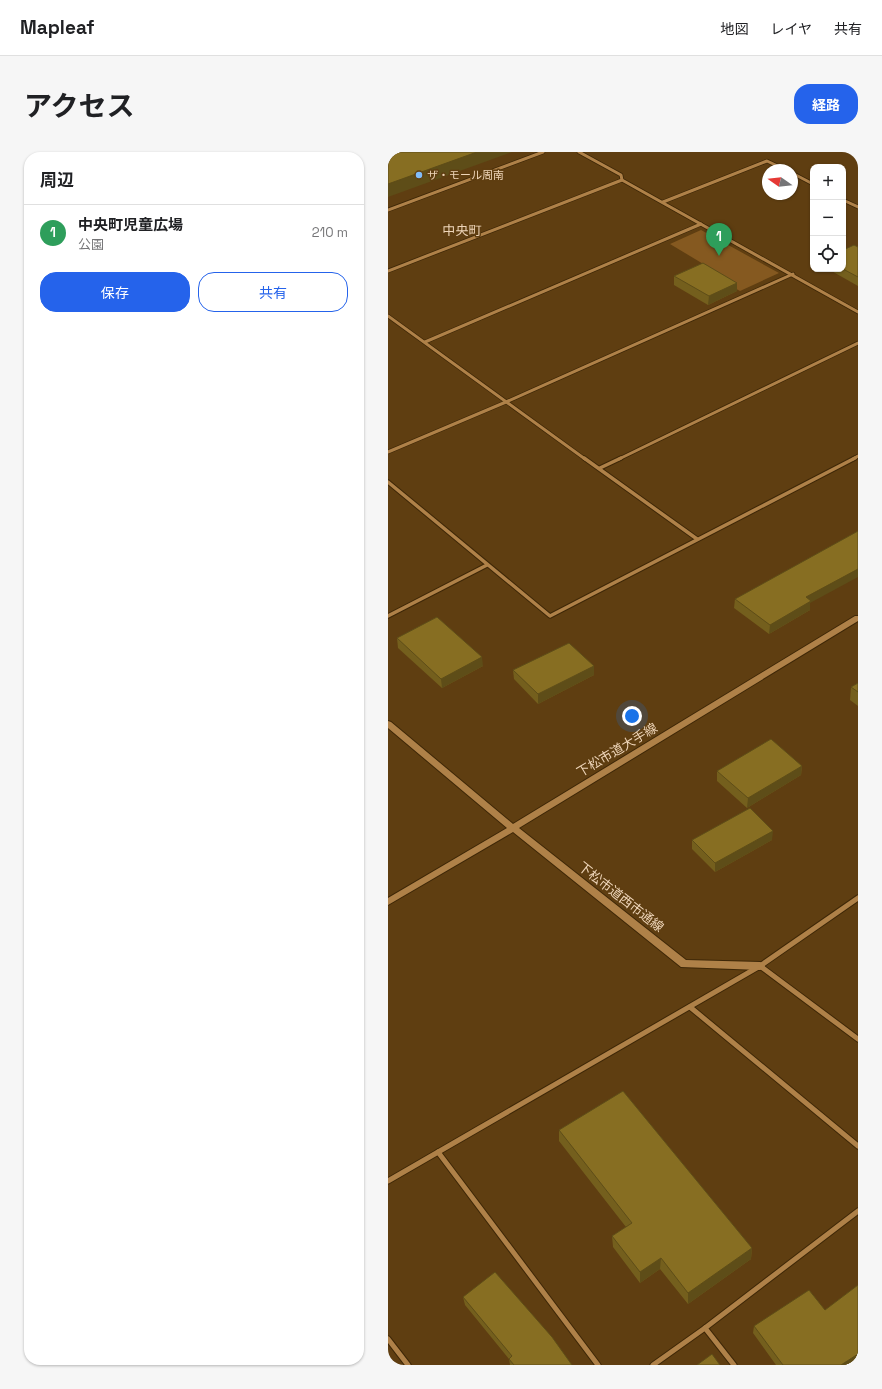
<!DOCTYPE html>
<html lang="ja">
<meta charset="utf-8">
<style>
body{margin:0;font-family:"Space Grotesk","Noto Sans JP",sans-serif;background:#f6f6f6;color:#202124}
.controls{position:absolute;right:12px;top:12px;display:grid;overflow:hidden;border-radius:8px;box-shadow:0 1px 3px #0004}
.controls button{width:36px;height:36px;display:grid;place-items:center;padding:0;border:0;border-bottom:1px solid #e0e0e0;background:#fff;color:#202124;font:20px sans-serif}
.compass{position:absolute;left:374px;top:12px;width:36px;height:36px;border-radius:50%;background:#fff;box-shadow:0 1px 3px #0004;rotate:284deg}
.you{position:absolute;left:244px;top:564px;width:14px;height:14px;margin:-10px;border:3px solid #fff;border-radius:50%;background:#1a73e8;box-shadow:0 0 0 6px #1a73e833}
.badge{display:grid;place-items:center;width:26px;height:26px;border-radius:50%;background:#2563eb;color:#fff;font-size:13px;font-weight:700}
.pin{position:absolute;translate:-50% -33px;filter:drop-shadow(0 1px 2px #0008)}
.pin::after{content:'';position:absolute;top:21px;width:14px;height:12px;background:inherit;clip-path:polygon(0 0,100% 0,50% 100%)}
.list{margin:0;padding:0;list-style:none}
h2{display:flex;justify-content:space-between;align-items:center;height:52px;margin:0;padding:0 16px;font-size:17px}
h2 small{font-size:13px;font-weight:400;color:#757577}
.list li{display:grid;grid-template-columns:26px 1fr auto;gap:12px;align-items:center;box-sizing:border-box;height:56px;padding:0 16px;border-top:1px solid #e0e0e0}
.list b{display:block;font-size:15px;white-space:nowrap}
.list p{margin:0;font-size:13px;white-space:nowrap;color:#757577}
.list em{font-size:13px;font-style:normal;color:#757577}
.actions{display:flex;gap:8px;padding:12px 16px}
.actions a{flex:1;padding:9px 0;border:1px solid #2563eb;border-radius:16px;text-align:center;font-size:14px;color:#2563eb}
.actions .main{background:#2563eb;color:#fff}
.icon{flex:none;width:22px;height:22px;fill:none;stroke:currentColor;stroke-width:2;stroke-linecap:round;stroke-linejoin:round}
.map{position:relative;flex:none;width:470px;height:1213px;overflow:hidden;border-radius:16px}
header{display:flex;align-items:center;gap:24px;box-sizing:border-box;height:56px;padding:0 20px;background:#fff;border-bottom:1px solid #e0e0e0}
header strong{font-size:19px}
nav{display:flex;gap:22px;margin-inline-start:auto;font-size:14px}
.intro{display:flex;align-items:center;justify-content:space-between;box-sizing:border-box;height:96px;padding:0 24px}
h1{margin:0;font-size:28px}
.button{padding:10px 18px;border-radius:16px;background:#2563eb;color:#fff;font-size:14px;font-weight:700}
main{display:flex;gap:24px;padding:0 24px}
aside{flex:1;background:#fff;border-radius:16px;box-shadow:0 1px 3px #0004}
.map>svg:first-child{display:block}
</style>
<header>
<strong>Mapleaf</strong>
<nav><a>地図</a><a>レイヤ</a><a>共有</a></nav>
</header>
<div class="intro"><h1>アクセス</h1><a class="button">経路</a></div>
<main>
<aside>
<h2>周辺<small></small></h2>
<ul class="list">
<li><span class="badge" style="background:#2e9e5b">1</span><div><b>中央町児童広場</b><p>公園</p></div><em>210 m</em></li>
</ul>
<div class="actions"><a class="main">保存</a><a>共有</a></div>
</aside>
<div class="map">
<svg width="470" height="1213" viewBox="0 0 470 1213">
<rect width="100%" height="100%" fill="#5f3e11"/>
<polygon fill="#855920" points="313,78 391,121 352,139 317,119 322,116 282,92"/>
<g fill="none" stroke-linecap="round" stroke-linejoin="round">
<defs>
<g id="street-far2">
<polyline points="191,0 233,23 234,28 470,160"/>
<polyline points="404,21 425,32"/>
<polyline points="455,48 470,55"/>
<polyline points="275,50 379,9 398,18"/>
<polyline points="0,58 155,0"/>
<polyline points="0,119 234,28"/>
<polyline points="0,164 197,307"/>
<polyline points="37,190 313,72"/>
<polyline points="0,300 118,250 405,122"/>
<polyline points="231,307 470,191"/>
<polyline points="465,307 470,304"/>
</g>
<g id="street-far1">
<polyline points="196,306 309,387"/>
<polyline points="212,316 233,306"/>
<polyline points="0,330 162,464 467,306"/>
<polyline points="0,464 99,413"/>
</g>
<g id="street">
<polyline points="372,814 470,887"/>
<polyline points="302,855 470,994"/>
<polyline points="50,1000 210,1213"/>
<polyline points="0,1029 372,814 470,746"/>
<polyline points="317,1176 346,1213"/>
<polyline points="0,1187 20,1213"/>
<polyline points="265,1213 317,1176 470,1059"/>
</g>
<polygon id="secondary" points="467,464 470,464 470,469 131,676 298,808 372,810 375,811 377,814 375,817 372,818 293,815 125,680 0,753 0,746 119,676 0,576 0,569 3,570 125,672"/>
</defs>
<use href="#street-far2" stroke="#3e2707" stroke-width="4.5"/>
<use href="#street-far1" stroke="#3e2707" stroke-width="5.5"/>
<use href="#street" stroke="#3e2707" stroke-width="7"/>
<use href="#secondary" stroke="#3e2707" stroke-width="2"/>
<use href="#street-far2" stroke="#af8148" stroke-width="3"/>
<use href="#street-far1" stroke="#af8148" stroke-width="3.5"/>
<use href="#street" stroke="#af8148" stroke-width="5"/>
<use href="#secondary" fill="#af8148" fill-rule="evenodd"/>
</g>
<g fill="#745f1d">
<polygon points="470,95 470,134 440,117 455,117 455,98"/>
<polygon points="286,124 349,131 349,139 320,153 286,133"/>
<polygon points="347,447 422,451 422,458 381,482 346,456"/>
<polygon points="9,486 95,514 54,536 10,496"/>
<polygon points="125,518 206,523 150,552 126,527"/>
<polygon points="470,531 470,554 462,548 463,535"/>
<polygon points="414,614 413,623 359,656 329,629 329,619"/>
<polygon points="304,688 384,688 327,720 304,697"/>
<polygon points="171,978 364,1096 363,1107 300,1152 272,1117 252,1131 225,1095 224,1084 238,1075 171,989"/>
<polygon points="470,1133 470,1208 463,1213 388,1213 365,1181 366,1174 437,1158"/>
<polygon points="75,1145 184,1213 122,1213 121,1207 77,1153"/>
</g>
<g fill="#5e4d18">
<polygon points="89,0 124,0 0,45 0,32"/>
<polygon points="349,131 349,139 320,153 321,144"/>
<polygon points="470,417 470,425 422,451 422,458 381,482 382,473 418,445"/>
<polygon points="94,505 95,514 54,536 53,527"/>
<polygon points="206,514 206,523 150,552 150,542"/>
<polygon points="414,614 413,623 359,656 360,646"/>
<polygon points="385,679 384,688 327,720 327,711"/>
<polygon points="364,1096 363,1107 300,1152 300,1141"/>
<polygon points="273,1106 272,1117 252,1131 252,1120"/>
<polygon points="470,1202 470,1208 463,1213 453,1213"/>
</g>
<g fill="#876e22" stroke="#5e4d18">
<polygon points="0,0 89,0 0,32"/>
<polygon points="466,93 470,95 470,125 455,117 455,98"/>
<polygon points="315,111 349,131 321,144 286,124"/>
<polygon points="470,379 470,417 418,445 423,449 382,473 347,447"/>
<polygon points="49,465 94,505 53,527 9,486"/>
<polygon points="181,491 206,514 150,542 125,518"/>
<polygon points="470,531 470,540 463,535"/>
<polygon points="383,587 414,614 360,646 329,619"/>
<polygon points="362,656 385,679 327,711 304,688"/>
<polygon points="235,939 364,1096 300,1141 273,1106 252,1120 224,1084 244,1071 171,978"/>
<polygon points="107,1120 164,1185 184,1213 126,1213 121,1207 124,1204 75,1145"/>
<polygon points="470,1133 470,1202 453,1213 395,1213 366,1174 421,1138 437,1158"/>
<polygon points="324,1202 332,1213 309,1213"/>
</g>
<circle fill="#81bdfa" stroke="#5f3e11" stroke-width="1.5" cx="31" cy="23" r="4"/>
<g text-anchor="middle" dominant-baseline="central" stroke-width="3" stroke-linejoin="round" paint-order="stroke">
<g font-size="11" fill="#eed5b9" stroke="#5f3e11" text-anchor="start">
<text x="39" y="23">ザ・モール周南</text>
</g>
<g font-size="13" fill="#eed5b9" stroke="#5f3e11">
<text x="74" y="78">中央町</text>
</g>
<g font-size="13" fill="#eed5b9" stroke="#5f3e11">
<text transform="translate(229 598) rotate(-31)">下松市道大手線</text>
<text transform="translate(233 745) rotate(38)">下松市道西市通線</text>
</g>
</g>
</svg>
<div class="controls">
<button>+</button>
<button>−</button>
<button><svg class="icon" aria-label="locate" viewBox="0 0 24 24"><circle cx="12" cy="12" r="6"/><path d="M12 2v4M12 18v4M2 12h4M18 12h4"/></svg></button>
</div>
<svg class="compass" viewBox="-18 -18 36 36"><path d="M0-13l5 13h-10z" fill="#e53935"/><path d="M0 13l5-13h-10z" fill="#757577"/></svg>
<div class="you"></div>
<div class="pin badge" style="left:331px;top:104px;background:#2e9e5b">1</div>
</div>
</main>
